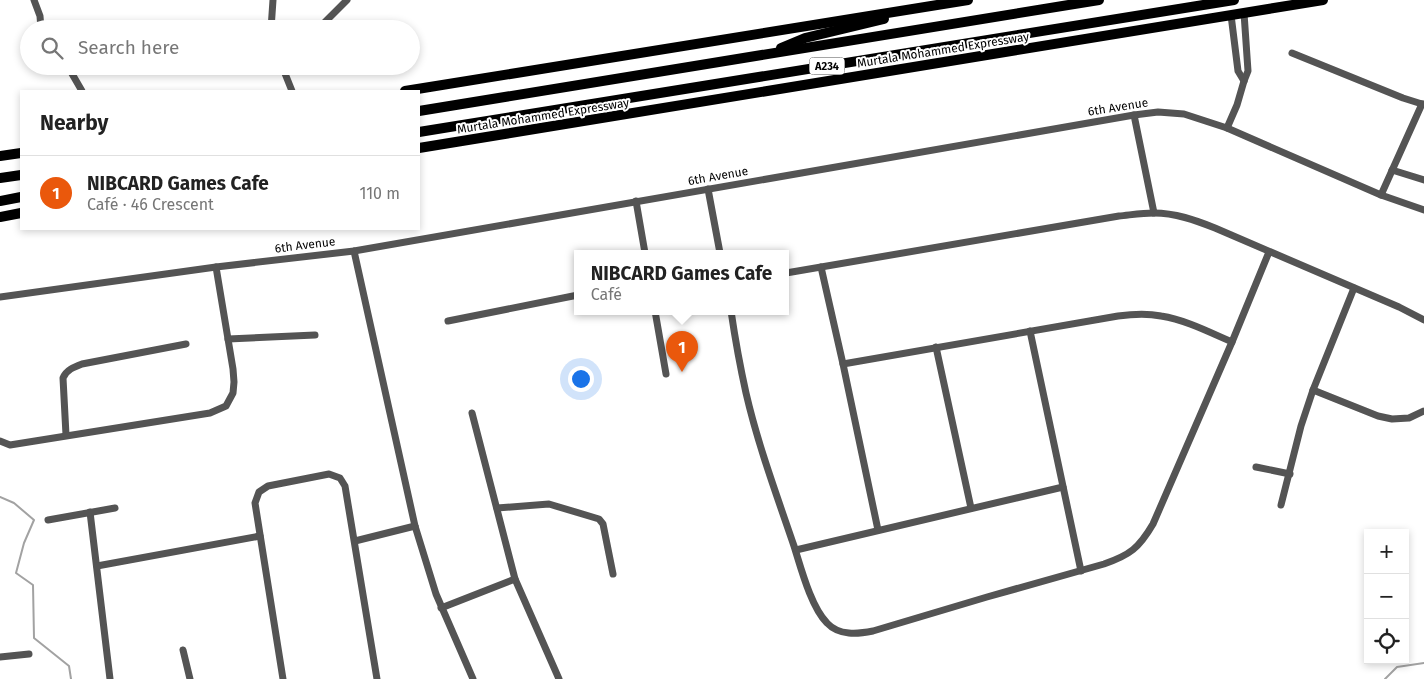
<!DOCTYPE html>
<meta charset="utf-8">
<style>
body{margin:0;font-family:"Fira Sans",sans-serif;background:#f6f6f6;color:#222}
.controls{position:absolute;right:15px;bottom:15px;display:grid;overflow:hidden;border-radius:0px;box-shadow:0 2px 8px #0003}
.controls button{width:45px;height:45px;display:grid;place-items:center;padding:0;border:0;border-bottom:1px solid #e0e0e0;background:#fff;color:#222;font:25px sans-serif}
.you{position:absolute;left:580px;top:378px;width:18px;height:18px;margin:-12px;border:4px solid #fff;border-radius:50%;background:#1a73e8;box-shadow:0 0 0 8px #1a73e833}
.badge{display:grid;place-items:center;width:32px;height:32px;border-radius:50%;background:#ea580c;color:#fff;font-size:16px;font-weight:700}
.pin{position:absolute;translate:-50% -41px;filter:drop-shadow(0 1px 2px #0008)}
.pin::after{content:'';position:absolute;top:26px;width:18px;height:15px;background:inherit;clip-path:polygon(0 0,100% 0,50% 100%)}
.popup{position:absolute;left:574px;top:250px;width:215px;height:65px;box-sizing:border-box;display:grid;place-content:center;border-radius:0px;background:#fff;filter:drop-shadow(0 1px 4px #0005);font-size:16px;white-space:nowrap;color:#767676}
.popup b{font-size:19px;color:#222}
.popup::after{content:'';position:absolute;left:50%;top:100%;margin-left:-10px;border:10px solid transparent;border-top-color:#fff}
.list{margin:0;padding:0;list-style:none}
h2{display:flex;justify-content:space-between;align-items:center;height:65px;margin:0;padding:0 20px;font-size:21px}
h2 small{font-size:16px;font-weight:400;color:#767676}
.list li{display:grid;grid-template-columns:32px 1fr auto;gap:15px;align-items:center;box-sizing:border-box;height:75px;padding:0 20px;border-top:1px solid #e0e0e0}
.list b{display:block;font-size:19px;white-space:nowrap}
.list p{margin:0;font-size:16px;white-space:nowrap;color:#767676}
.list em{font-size:16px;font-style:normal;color:#767676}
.icon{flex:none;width:28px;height:28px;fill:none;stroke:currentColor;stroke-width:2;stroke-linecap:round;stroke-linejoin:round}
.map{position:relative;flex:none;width:1424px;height:679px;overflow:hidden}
.search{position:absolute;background:#fff;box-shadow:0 2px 8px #0003;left:20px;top:20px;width:400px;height:55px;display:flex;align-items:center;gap:12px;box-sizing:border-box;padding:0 18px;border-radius:28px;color:#767676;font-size:19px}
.panel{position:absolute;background:#fff;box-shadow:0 2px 8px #0003;left:20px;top:90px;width:400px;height:140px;border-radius:0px}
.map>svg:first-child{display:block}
</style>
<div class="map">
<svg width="1424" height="679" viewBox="0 0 1424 679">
<rect width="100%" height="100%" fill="#fff"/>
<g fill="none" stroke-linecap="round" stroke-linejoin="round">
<g stroke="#a2a2a2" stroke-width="2">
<polyline points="0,497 14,503 34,520 24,543 16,573 33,585 34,638 69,666 71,679"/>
<polyline points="1385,679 1397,667 1424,663"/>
</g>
<g stroke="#545454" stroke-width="7">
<polyline points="34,0 40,16 41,29"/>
<polyline points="1231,15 1238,71 1244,81"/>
<polyline points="271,29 273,0"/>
<polyline points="318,29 347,0"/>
<polyline points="1292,53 1403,98 1422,104 1424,104"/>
<polyline points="65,66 71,72 82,91"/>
<polyline points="282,66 292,91"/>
<polyline points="1134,115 1154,213"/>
<polyline points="1227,128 1237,105 1244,81 1248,71 1244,13"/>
<polyline points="1392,170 1424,180"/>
<polyline points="708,189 720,253"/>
<polyline points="1381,195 1422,104"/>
<polyline points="636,201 645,253"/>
<polyline points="354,251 415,526 436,594 473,679"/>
<polyline points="821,267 843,364 878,530"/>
<path d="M786 273 1119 216C1130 215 1142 213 1154 213 1175 213 1195 220 1215 228L1399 307 1424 320"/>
<polyline points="0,297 216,267 354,251 1134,115 1158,112 1184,114 1227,128 1381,195 1424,210"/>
<polyline points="655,311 666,374"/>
<path d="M731 311C735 338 740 366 746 393 758 445 777 496 794 546 801 568 811 607 827 623 839 636 858 634 873 631L987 597 1104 564C1130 555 1139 548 1153 524L1232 342 1269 252"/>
<polyline points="448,321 578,295"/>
<polyline points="1030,331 1081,571"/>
<polyline points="228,339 315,335"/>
<polyline points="936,347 971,508"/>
<path d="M843 364 1118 316C1132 314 1147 313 1161 316 1186 320 1209 332 1232 342"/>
<polyline points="1313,390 1378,416 1392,419 1409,418 1424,411"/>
<polyline points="472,413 515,579 559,679"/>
<path d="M66 435 63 378C66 370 74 367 82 364L186 344"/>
<polyline points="0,441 10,445 210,413 226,406 233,393 234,382 233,369 216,267"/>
<polyline points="1256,467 1290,474"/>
<polyline points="1281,505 1301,426 1313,390 1354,288"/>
<polyline points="497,508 549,504 599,519 603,524 613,574"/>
<polyline points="90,512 110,679"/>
<polyline points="48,520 115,508"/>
<polyline points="355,541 415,526"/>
<polyline points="796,550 1063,487"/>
<polyline points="97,566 260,536"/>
<polyline points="441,608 515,579"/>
<polyline points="183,650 190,679"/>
<polyline points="0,657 29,654"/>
<polyline points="283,679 255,503 259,492 268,486 329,474 340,478 345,486 377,679"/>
</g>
<g stroke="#000" stroke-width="10">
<polyline points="781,48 805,38 884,19"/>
<polyline points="405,91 968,0"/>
<polyline points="419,111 1099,0"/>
<polyline points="419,132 1234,0"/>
<polyline points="419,148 1323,0"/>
<polyline points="0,156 21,153"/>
<polyline points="0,178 21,175"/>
<polyline points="0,201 21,197"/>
<polyline points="0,217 21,213"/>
</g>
</g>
<g text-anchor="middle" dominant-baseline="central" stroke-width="4" stroke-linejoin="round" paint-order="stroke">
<rect fill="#fff" stroke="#4c4c4c" stroke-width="1" x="809.5" y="57.5" width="35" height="17" rx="4"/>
<g font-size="11" font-weight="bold" fill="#000">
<text x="827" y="66">A234</text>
</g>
<g font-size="12" fill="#000" stroke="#fff">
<text transform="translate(943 50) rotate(-9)">Murtala Mohammed Expressway</text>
<text transform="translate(1118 107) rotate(-9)">6th Avenue</text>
<text transform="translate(543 116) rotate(-9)">Murtala Mohammed Expressway</text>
<text transform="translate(718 176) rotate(-10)">6th Avenue</text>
<text transform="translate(305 245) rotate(-7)">6th Avenue</text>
</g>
</g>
</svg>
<div class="controls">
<button>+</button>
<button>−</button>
<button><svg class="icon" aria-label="locate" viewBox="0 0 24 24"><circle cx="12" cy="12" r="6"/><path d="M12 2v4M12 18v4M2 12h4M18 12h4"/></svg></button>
</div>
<div class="you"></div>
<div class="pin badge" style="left:682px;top:372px">1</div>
<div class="popup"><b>NIBCARD Games Cafe</b>Café</div>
<div class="search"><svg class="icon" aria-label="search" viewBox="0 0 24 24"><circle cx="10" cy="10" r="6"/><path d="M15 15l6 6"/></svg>Search here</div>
<section class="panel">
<h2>Nearby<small></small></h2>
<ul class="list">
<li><span class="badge">1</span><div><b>NIBCARD Games Cafe</b><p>Café · 46 Crescent</p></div><em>110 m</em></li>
</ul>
</section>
</div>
